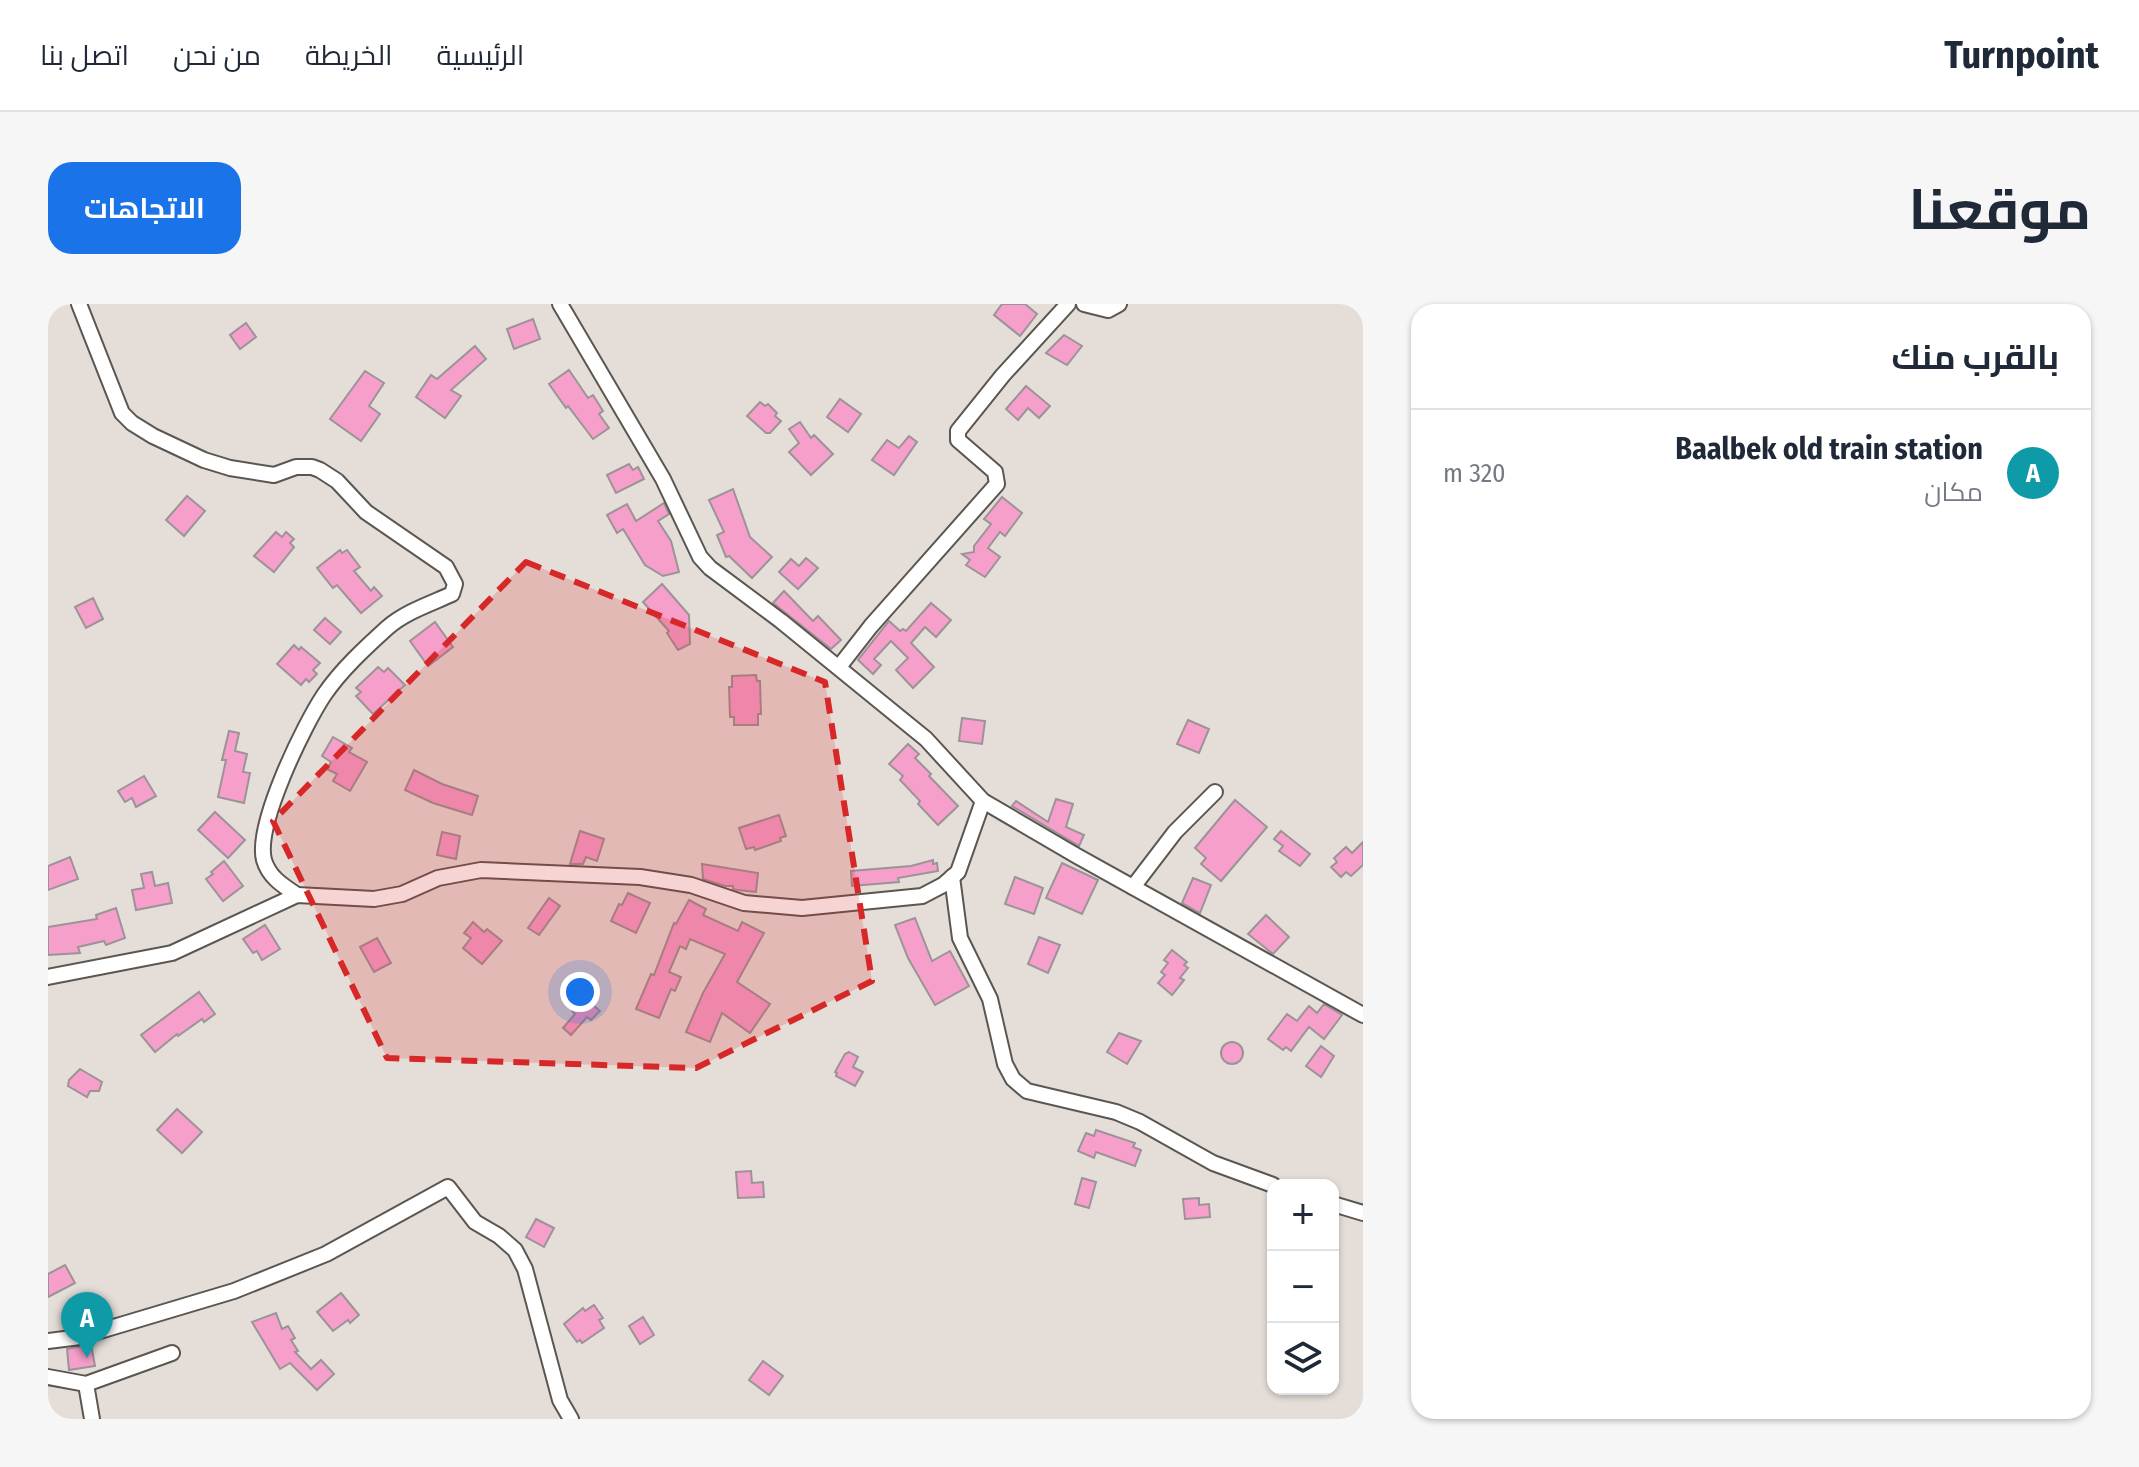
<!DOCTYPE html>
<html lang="ar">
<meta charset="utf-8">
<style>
body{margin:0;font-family:"Fira Sans Condensed",Cairo,sans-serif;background:#f6f6f7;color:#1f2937;direction:rtl}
.controls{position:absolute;right:24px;bottom:24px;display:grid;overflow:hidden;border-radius:16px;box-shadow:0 2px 6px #0004}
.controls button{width:72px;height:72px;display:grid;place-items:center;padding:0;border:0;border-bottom:2px solid #e0e1e3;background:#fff;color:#1f2937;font:40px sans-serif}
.you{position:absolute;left:532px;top:688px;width:28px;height:28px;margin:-20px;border:6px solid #fff;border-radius:50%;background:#1a73e8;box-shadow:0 0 0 12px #1a73e833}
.badge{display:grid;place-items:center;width:52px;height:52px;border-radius:50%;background:#1a73e8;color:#fff;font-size:26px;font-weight:700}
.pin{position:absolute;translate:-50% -66px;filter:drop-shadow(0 2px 4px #0008)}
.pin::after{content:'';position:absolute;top:42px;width:28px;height:24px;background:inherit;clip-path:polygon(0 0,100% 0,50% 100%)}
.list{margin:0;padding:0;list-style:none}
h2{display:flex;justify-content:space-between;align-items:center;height:104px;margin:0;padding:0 32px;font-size:34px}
h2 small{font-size:26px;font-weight:400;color:#747a83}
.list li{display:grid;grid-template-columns:52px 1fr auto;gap:24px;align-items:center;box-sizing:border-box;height:128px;padding:0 32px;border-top:2px solid #e0e1e3}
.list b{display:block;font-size:30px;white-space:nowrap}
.list p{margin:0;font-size:26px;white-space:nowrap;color:#747a83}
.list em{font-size:26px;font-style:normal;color:#747a83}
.icon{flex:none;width:44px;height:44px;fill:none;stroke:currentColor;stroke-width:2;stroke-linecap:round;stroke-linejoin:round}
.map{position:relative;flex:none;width:1315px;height:1115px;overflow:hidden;direction:ltr;border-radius:24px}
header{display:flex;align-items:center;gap:48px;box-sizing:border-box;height:112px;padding:0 40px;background:#fff;border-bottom:2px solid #e0e1e3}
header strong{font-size:38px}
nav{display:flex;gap:44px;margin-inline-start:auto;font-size:28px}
.intro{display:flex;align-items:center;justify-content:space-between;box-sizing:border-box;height:192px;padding:0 48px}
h1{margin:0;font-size:56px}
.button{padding:20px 36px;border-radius:24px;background:#1a73e8;color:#fff;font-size:28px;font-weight:700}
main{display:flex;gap:48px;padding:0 48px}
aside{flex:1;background:#fff;border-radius:24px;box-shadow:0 2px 6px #0004}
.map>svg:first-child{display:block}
</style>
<header>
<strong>Turnpoint</strong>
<nav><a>الرئيسية</a><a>الخريطة</a><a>من نحن</a><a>اتصل بنا</a></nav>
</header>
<div class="intro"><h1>موقعنا</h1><a class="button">الاتجاهات</a></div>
<main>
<aside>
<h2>بالقرب منك<small></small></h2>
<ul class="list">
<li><span class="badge" style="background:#0f9aa8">A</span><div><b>Baalbek old train station</b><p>مكان</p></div><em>320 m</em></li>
</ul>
</aside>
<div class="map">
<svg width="1315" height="1115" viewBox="0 0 1315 1115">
<rect width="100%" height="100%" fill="#e5ded8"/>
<g fill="#f69fcb" stroke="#9c9397" stroke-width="2">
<polygon points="954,0 977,0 989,10 972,32 946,11"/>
<polygon points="485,15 492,35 466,45 459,25"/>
<polygon points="198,19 208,33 192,45 182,31"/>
<polygon points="1016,31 1034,42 1019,61 998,49"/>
<polygon points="427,42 438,55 403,86 413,92 397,114 368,93 383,71 389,75"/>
<polygon points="521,66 540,94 545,91 555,107 551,110 561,124 545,135 520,102 518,104 501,80"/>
<polygon points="317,67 336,79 321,102 332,110 313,137 282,115"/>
<polygon points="978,82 1002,102 991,114 980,104 970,116 958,105"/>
<polygon points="792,95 813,110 800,128 779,113"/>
<polygon points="712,98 717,102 720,100 729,109 727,112 733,117 722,129 718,129 699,112"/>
<polygon points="752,118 763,134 766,131 785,150 763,171 741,148 751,139 741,125"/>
<polygon points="861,132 869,138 846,171 824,156 839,136 851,144"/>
<polygon points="581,160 585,166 590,163 596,175 568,189 559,171"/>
<polygon points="685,185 702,233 724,253 704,274 681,252 678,253 669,231 676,228 661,196"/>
<polygon points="139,192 157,207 136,232 118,216"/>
<polygon points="954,193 974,209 957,232 952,228 940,244 952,253 937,273 918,261 922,256 914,250 926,248 926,242 943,220 936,215"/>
<polygon points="616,199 621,210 610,217 623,237 631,268 615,272 597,261 575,225 569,229 559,211 579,200 588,217"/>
<polygon points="228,228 234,233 238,228 246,235 242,239 246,243 226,268 206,252"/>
<polygon points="292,246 294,249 299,246 312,263 306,267 323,287 326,283 334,292 313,309 289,281 285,284 269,264"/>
<polygon points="758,254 770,264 750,285 731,268 743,255 751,262"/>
<polygon points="614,280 641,311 642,340 630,346 619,329 621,327 595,298"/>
<polygon points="736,287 765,317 770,312 793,336 783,345 725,299"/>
<polygon points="45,294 55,315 38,324 27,303"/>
<polygon points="883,299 903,316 888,333 877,323 863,339 886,363 865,384 848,366 860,354 843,337 826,355 833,361 825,370 810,356 841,317 852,327 855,325 858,327"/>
<polygon points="277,314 293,328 282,340 266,326"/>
<polygon points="387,318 405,343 380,362 362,337"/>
<polygon points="246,341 251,346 253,343 272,359 265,366 269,370 261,378 258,375 253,381 229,360"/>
<polygon points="330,363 336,368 340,364 357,381 325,410 308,392 313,388 308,384"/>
<polygon points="708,371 709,377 712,377 713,410 710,410 710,421 686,421 686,413 682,413 681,383 684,383 684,372"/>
<polygon points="914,414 937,417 934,440 911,437"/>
<polygon points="1140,416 1161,425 1151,449 1129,440"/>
<polygon points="181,427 191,429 187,447 199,450 195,468 202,469 196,499 170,493 178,456 174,456"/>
<polygon points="285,433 304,444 301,448 319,458 302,487 285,477 289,470 279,465 283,458 274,452"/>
<polygon points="860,440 871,450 867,454 883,470 881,472 910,502 890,521 870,500 872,497 852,476 855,472 841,460"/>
<polygon points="366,466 394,480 430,492 424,511 385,499 357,486"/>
<polygon points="96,472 108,492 88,503 84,494 77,498 70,487"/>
<polygon points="1008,495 1025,500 1018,523 1036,531 1031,542 964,502 968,497 1000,518"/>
<polygon points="1187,496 1219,523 1173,577 1153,560 1158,554 1147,544"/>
<polygon points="167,508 197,536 180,554 150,526"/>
<polygon points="731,511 738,532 732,534 733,537 707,546 706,543 698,545 691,524"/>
<polygon points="532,527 556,535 549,557 538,553 535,560 522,560"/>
<polygon points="1233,527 1262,550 1252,562 1231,547 1235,542 1226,535"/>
<polygon points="394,528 412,532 408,555 389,551"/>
<polygon points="1315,538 1315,561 1303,572 1298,568 1293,573 1283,563 1289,558 1286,554 1298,543 1304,549"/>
<polygon points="22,553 30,575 0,586 0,562"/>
<polygon points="885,556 885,560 889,559 890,567 850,574 851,578 804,582 803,567 863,562"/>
<polygon points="176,557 195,582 175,597 158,575 165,570 163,568"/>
<polygon points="1014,559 1050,576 1034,610 998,594"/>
<polygon points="654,560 710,569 708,588 689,586 685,585 685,582 677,582 655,575"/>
<polygon points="104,568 107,582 120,579 124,599 88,606 84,586 96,584 93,570"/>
<polygon points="967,573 995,584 986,610 957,600"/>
<polygon points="1145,574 1163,581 1152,609 1134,599"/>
<polygon points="580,589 602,599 588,629 563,617 571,600 574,601"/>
<polygon points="501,594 512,602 491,631 480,624"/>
<polygon points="641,596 658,605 655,611 690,627 694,618 716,629 689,678 722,700 702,729 674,709 662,738 638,728 655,689 677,650 642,635 638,645 632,642 621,668 633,673 627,687 623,685 611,714 588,705 603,670 606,671 626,619 628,620"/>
<polygon points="68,604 77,634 58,641 56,637 30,643 32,649 0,651 0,623 49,615 48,611"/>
<polygon points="1218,611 1241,633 1225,650 1200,630"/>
<polygon points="867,614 884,657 902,647 921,682 887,701 860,654 847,621"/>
<polygon points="425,618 436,628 439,625 454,637 434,660 415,644 423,634 416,629"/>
<polygon points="217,621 232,645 214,656 209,647 205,649 195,635"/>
<polygon points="991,633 1012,641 1000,669 980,660"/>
<polygon points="329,634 343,659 326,668 312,643"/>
<polygon points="1124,646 1139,658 1136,661 1140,664 1132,674 1136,676 1124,691 1110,679 1117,671 1113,668 1120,659 1116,656"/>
<polygon points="151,688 167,710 156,718 154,715 130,732 129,730 107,748 93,731"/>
<polygon points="536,693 552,707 543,716 539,713 523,731 515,724 527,710 524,707"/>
<polygon points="1276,700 1294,711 1276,735 1261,723 1243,747 1238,743 1235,746 1220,735 1239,710 1249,717 1261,702 1269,709"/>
<polygon points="1071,729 1093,737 1079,760 1059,748"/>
<circle cx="1184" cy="749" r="11"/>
<polygon points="1273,742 1286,752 1273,773 1258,762"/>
<polygon points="801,748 810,753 805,763 815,768 807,782 788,772 789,769 787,768 797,750"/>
<polygon points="32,765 54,778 51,787 42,787 39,793 20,782 21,776"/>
<polygon points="129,805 154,828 134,849 109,826"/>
<polygon points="1048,826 1087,839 1085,843 1093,846 1087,862 1048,848 1046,854 1030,847 1038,829 1046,832"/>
<polygon points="703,867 704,879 715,878 716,893 690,894 688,868"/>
<polygon points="1034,874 1048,878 1041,904 1027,900"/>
<polygon points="1151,894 1151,901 1161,900 1162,913 1137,915 1135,895"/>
<polygon points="488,915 506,924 496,943 478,933"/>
<polygon points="17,961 27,979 0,993 0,970"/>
<polygon points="293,989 311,1011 302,1019 300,1016 285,1027 269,1008"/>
<polygon points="546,1001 555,1014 551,1016 556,1024 534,1039 532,1036 529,1038 516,1020 535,1004 537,1007"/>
<polygon points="228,1009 234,1025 240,1022 247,1034 243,1036 250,1047 247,1048 263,1065 273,1056 286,1070 269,1086 242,1059 232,1065 204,1018"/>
<polygon points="595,1013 606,1031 592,1040 581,1022"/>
<polygon points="43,1040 47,1062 21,1066 19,1045"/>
<polygon points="715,1057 735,1072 721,1091 701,1076"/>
</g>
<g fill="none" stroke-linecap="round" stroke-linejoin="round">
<defs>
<g id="minor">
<path d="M31 0 74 109 84 119 105 132 156 156 182 164 226 171 248 163H264L272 166 289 177 318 208 398 263 407 280 404 290C382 300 357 308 339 324 317 344 293 366 276 391 256 421 207 521 216 556 221 573 234 581 249 591"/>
<polyline points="512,0 615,175 652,253 662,264 733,317 878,435 935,497 1029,552 1315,711"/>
<polyline points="1036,0 1060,6 1071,0"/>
<polyline points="791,363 823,322 949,180 947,168 910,136 910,127 955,71 1020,0"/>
<polyline points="904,573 912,634 942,695 957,760 965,775 979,787 1068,808 1092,818 1165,859 1225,881"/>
<polyline points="1085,583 1127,528 1167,488"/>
<polyline points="0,673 124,649 249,591 326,595 354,590 390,574 433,566 592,573 643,581 696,599 754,604 874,592 895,581 910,568 935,497"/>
<polyline points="1285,900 1315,909"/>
<polyline points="0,1037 32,1033 186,987 278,950 400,883 427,918 451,932 467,946 477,965 512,1096 523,1115"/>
<polyline points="0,1073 38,1080 124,1049"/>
<polyline points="38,1080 44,1115"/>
</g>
</defs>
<use href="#minor" stroke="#5c5650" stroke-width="18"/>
<use href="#minor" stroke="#fff" stroke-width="14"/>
</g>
<path fill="#d62828" fill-opacity="0.2" stroke="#d62828" stroke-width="6" stroke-dasharray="16 10" stroke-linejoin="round" d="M478 258 777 378 824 677 648 764 339 754 225 517Z"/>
</svg>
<div class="controls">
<button>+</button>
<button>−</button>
<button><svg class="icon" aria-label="layers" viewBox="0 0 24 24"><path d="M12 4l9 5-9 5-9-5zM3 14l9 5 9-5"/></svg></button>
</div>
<div class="you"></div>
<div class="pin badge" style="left:39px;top:1054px;background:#0f9aa8">A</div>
</div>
</main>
